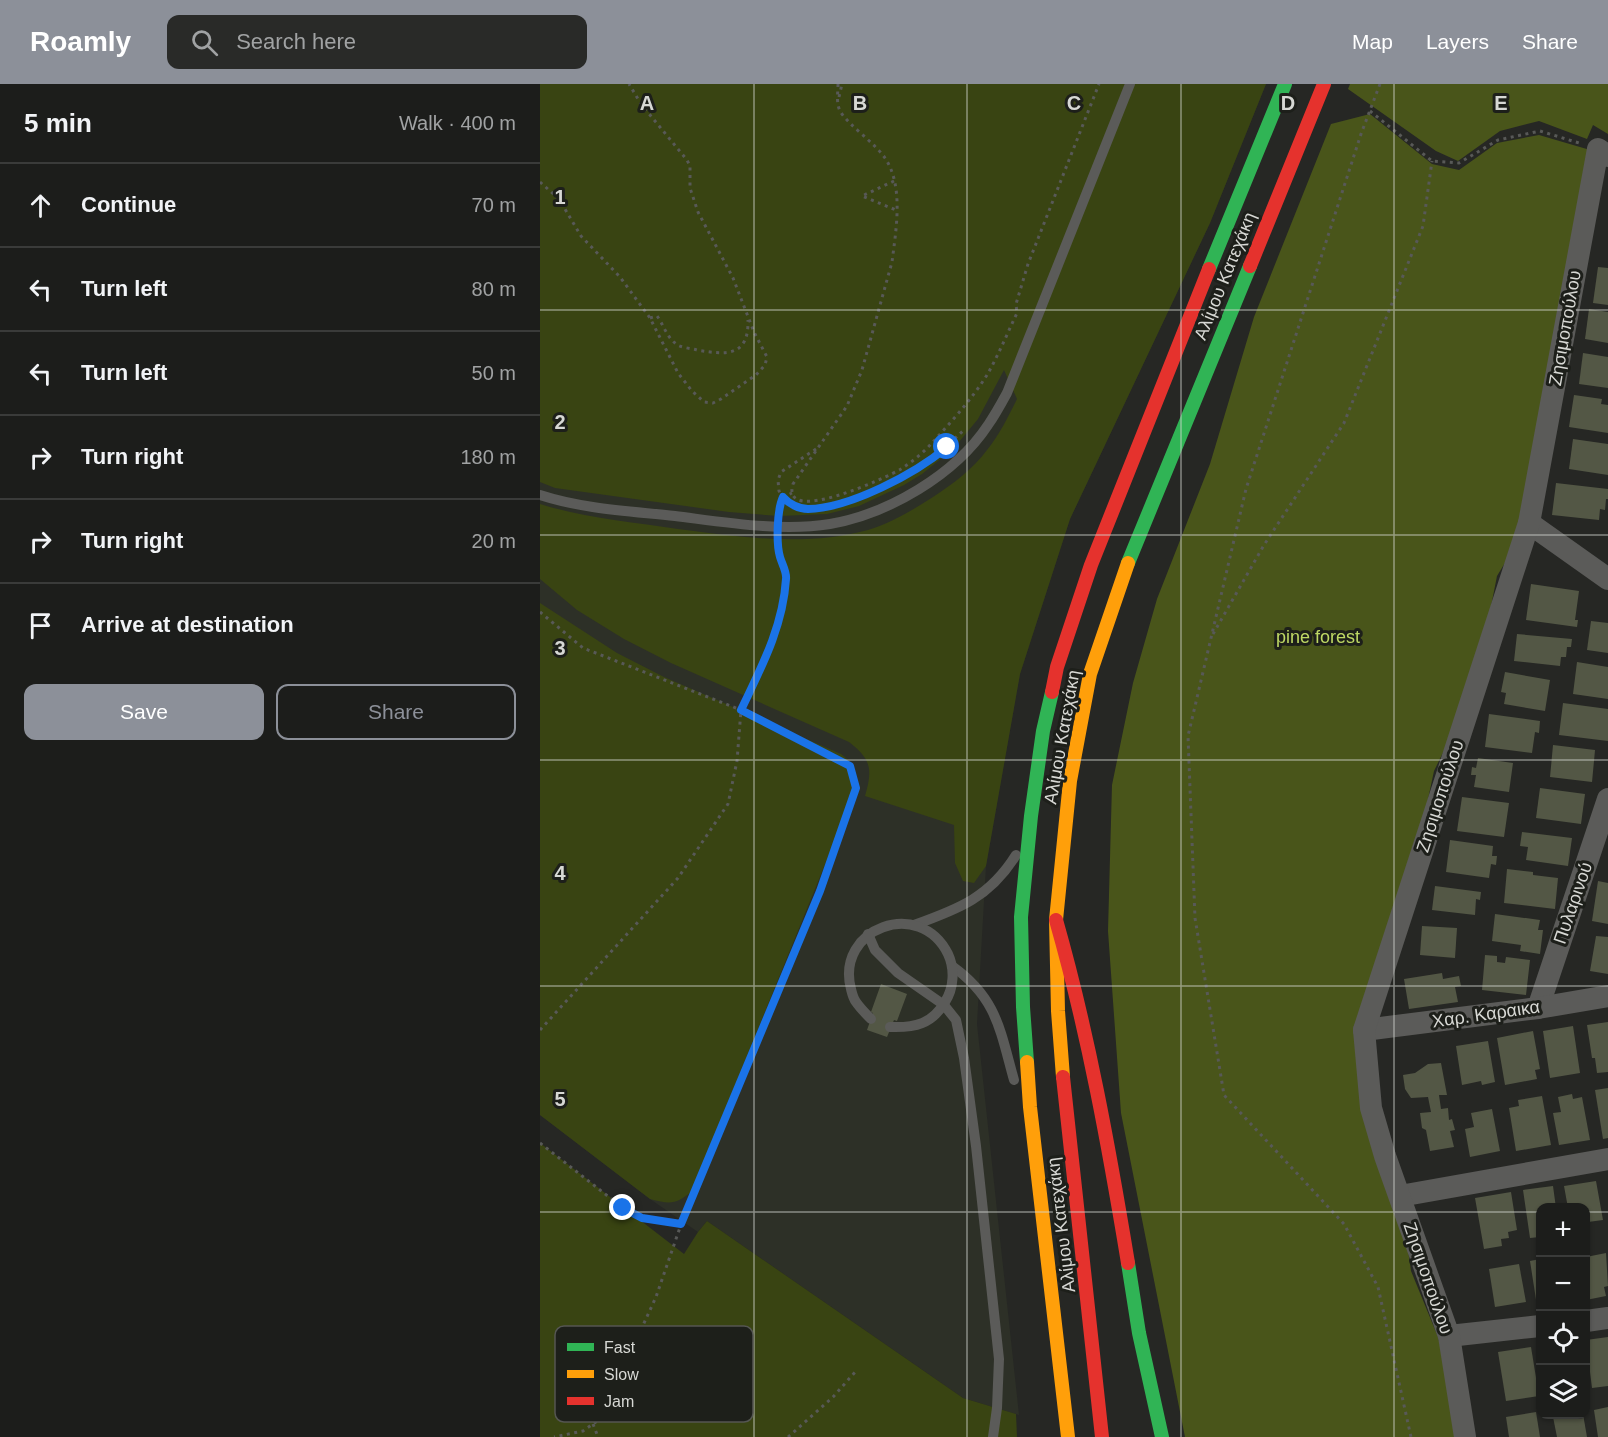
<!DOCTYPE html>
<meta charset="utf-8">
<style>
body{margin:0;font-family:Arial,sans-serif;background:#292a28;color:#f1f3f6}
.controls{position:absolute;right:18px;bottom:18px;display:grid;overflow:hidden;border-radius:12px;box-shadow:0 2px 4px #0004}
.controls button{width:54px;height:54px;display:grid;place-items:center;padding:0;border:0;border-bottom:2px solid #3a3b3a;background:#1c1d1b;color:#f1f3f6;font:30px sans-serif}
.stop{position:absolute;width:18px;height:18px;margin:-14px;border:4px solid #1a73e8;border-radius:50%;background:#fff}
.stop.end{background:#1a73e8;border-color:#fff;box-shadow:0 2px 6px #0008}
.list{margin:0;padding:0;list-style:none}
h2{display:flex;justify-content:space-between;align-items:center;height:78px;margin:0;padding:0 24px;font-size:26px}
h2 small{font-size:20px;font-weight:400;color:#a0a2a3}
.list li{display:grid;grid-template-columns:39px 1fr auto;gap:18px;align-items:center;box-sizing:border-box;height:84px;padding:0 24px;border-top:2px solid #3a3b3a}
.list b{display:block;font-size:22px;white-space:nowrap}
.list em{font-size:20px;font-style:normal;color:#a0a2a3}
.actions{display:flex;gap:12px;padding:18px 24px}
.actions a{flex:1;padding:14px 0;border:2px solid #8c9099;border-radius:12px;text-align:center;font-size:21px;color:#8c9099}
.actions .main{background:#8c9099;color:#fff}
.icon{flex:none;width:33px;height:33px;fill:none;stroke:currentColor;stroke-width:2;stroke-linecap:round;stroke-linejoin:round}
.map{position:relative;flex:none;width:1068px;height:1353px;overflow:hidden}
header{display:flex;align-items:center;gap:36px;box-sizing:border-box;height:84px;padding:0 30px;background:#8c9099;color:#fff}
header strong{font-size:28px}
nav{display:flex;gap:33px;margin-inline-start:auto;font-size:21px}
.search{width:420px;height:54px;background:#292a28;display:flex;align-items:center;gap:15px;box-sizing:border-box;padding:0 21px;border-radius:12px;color:#a0a2a3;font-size:22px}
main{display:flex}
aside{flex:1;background:#1c1d1b}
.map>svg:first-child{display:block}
</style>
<header>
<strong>Roamly</strong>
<div class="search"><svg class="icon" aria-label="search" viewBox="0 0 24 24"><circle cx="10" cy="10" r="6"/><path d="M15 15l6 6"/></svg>Search here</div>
<nav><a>Map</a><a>Layers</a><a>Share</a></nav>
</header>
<main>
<aside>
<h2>5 min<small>Walk · 400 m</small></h2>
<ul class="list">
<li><svg class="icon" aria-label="ahead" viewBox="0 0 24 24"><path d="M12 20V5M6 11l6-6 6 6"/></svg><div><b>Continue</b></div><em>70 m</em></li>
<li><svg class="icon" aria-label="left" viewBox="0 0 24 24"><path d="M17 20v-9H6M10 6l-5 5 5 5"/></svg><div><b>Turn left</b></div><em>80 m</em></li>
<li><svg class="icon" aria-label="left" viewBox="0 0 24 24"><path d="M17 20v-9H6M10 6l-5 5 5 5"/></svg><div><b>Turn left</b></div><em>50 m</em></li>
<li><svg class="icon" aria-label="right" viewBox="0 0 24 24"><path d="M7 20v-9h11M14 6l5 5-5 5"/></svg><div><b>Turn right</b></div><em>180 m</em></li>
<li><svg class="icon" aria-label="right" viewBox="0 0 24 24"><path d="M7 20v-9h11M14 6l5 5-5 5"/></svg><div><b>Turn right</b></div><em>20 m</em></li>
<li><svg class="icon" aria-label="arrive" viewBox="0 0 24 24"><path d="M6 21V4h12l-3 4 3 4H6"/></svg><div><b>Arrive at destination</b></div></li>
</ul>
<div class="actions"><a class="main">Save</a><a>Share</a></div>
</aside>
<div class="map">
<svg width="1068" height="1353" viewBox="0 0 1068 1353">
<rect width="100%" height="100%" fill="#262724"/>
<polygon fill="#2d3027" points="0,0 726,0 670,139 530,435 480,590 446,782 437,940 479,1331 423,1314 167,1137 158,1148 110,1115 0,1031"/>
<g fill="#394412">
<path d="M0 0H726L670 139 530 435 480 590 446 782 434 799 423 797 415 779 414 741 325 712C333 685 331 675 309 658L131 579 84 555 37 526 0 495V420C45 434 92 438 138 445 201 453 266 463 328 446 351 439 373 426 393 413 413 400 433 385 447 366 460 350 468 333 477 315L464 286 438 335 414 364 382 390 364 401 319 422 287 430 239 432 189 428 15 404 0 398Z"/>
<path d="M0 519 77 569 124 593 301 670C321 685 317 697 310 719L152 1107C136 1121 130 1120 110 1115L0 1031Z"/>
<polygon points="0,1059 144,1170 158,1148 167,1137 423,1314 476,1330 477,1353 0,1353"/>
</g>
<g fill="#49551a">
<polygon points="810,0 1068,0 1068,50 1053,41 1047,55 999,37 960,47 918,77 896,67 808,5"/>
<polygon points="830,30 892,80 919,86 957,59 999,51 1057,68 988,441 957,492 935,603 894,687 867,813 834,915 830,1023 860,1110 871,1187 898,1253 922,1353 645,1353 581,1029 568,847 572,701 593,599 617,515 670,380 714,233 791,40"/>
</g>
<g fill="#535745">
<polygon points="1058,183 1068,184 1068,221 1053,219"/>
<polygon points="1049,225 1068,228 1068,259 1045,255"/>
<polygon points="1043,269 1068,273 1068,304 1039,300"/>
<polygon points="1034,311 1062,315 1061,320 1068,321 1068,349 1029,343"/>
<polygon points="1033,355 1068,360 1068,391 1029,385"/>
<polygon points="1016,399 1068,405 1068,415 1066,415 1065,426 1060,425 1059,436 1012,431"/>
<polygon points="991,500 1039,507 1035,536 1038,536 1037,543 986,536"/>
<polygon points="1051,537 1068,539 1068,569 1047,566"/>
<polygon points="977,550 1032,555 1031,563 1027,563 1026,573 1021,573 1020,582 974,577"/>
<polygon points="1037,578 1068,583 1068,615 1033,610"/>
<polygon points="965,588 1010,596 1005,627 964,620 966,609 961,608"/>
<polygon points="1023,619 1068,625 1068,657 1019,651"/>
<polygon points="949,630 1000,637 999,649 995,648 992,669 945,663"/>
<polygon points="1013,661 1055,666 1052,698 1010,693"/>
<polygon points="938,674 973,679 969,708 934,703 936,691 931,691 932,683 936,684"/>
<polygon points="1000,704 1045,710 1041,740 996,734"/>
<polygon points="922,713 969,719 964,753 917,747"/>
<polygon points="982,748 1032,754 1028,782 986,776 988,763 980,762"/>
<polygon points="910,756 953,762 952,772 957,772 956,781 951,780 949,794 906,788"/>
<polygon points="967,785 993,788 993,791 1018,794 1015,825 964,819"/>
<polygon points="1058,797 1068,799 1068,840 1052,837"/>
<polygon points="895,802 941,808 940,816 936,815 935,831 892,826"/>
<polygon points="955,830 1000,836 998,846 1003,846 1000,870 980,867 981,861 952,857"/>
<polygon points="882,842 917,844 915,874 880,871"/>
<polygon points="1056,852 1068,853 1068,890 1050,887"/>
<polygon points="945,871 957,872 957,878 965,879 966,873 990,876 986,911 942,906"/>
<polygon points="902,889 903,895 919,892 921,902 915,903 918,918 869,925 864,895"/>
<polygon points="341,900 367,910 357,937 354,936 347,953 327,946 333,929 331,928"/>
<polygon points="1068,938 1068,988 1057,989 1055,974 1052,974 1047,941"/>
<polygon points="1033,942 1040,989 1010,994 1003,947"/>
<polygon points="993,947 1000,985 995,986 997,995 965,1001 957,954"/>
<polygon points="948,957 955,998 942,1001 941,997 922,1001 916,962"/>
<polygon points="901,979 907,1011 899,1011 901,1025 908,1024 909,1036 912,1035 915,1046 910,1047 914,1063 890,1067 886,1046 882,1044 880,1029 891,1028 888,1013 871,1014 865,1005 863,991 875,989 888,980"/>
<polygon points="1068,1004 1068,1054 1063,1055 1055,1006"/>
<polygon points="1032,1010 1033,1015 1042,1013 1050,1056 1019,1061 1013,1029 1021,1028 1018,1013"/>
<polygon points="1002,1012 1011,1061 976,1067 969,1024 979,1022 978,1016"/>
<polygon points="952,1025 960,1067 930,1073 925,1045 934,1043 931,1029"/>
<polygon points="1056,1097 1063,1136 1048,1138 1047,1134 1046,1134 1046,1124 1028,1124 1024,1102"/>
<polygon points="1013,1102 1016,1124 1000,1124 1000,1153 990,1154 983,1106"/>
<polygon points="971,1108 977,1146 968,1148 969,1154 961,1155 962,1162 944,1165 935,1114"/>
<polygon points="1066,1169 1068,1202 1064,1203 1066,1212 1046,1216 1046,1173"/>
<polygon points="1000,1175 1000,1222 997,1222 990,1177"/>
<polygon points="979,1180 986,1218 955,1223 949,1185"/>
<polygon points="1068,1253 1068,1302 1052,1304 1046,1256"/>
<polygon points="991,1263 999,1312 966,1317 958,1268"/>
<polygon points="1068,1323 1068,1353 1058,1353 1054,1326"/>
<polygon points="996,1328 1000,1353 969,1353 966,1333"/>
<polygon points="1028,1330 1043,1330 1047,1353 1017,1353 1013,1333"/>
</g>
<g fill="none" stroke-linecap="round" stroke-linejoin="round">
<g stroke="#585957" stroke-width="3" stroke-dasharray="3 4.5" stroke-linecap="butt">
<path d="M298 0C298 9 296 19 300 27 308 41 334 58 345 74 364 102 356 146 352 178L322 286 307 322 253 400C240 443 348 393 361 385 372 378 383 369 392 359 411 338 432 315 447 291 458 272 467 250 477 229L476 220 488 180 559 0"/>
<polyline points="840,0 821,50 706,405 648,652 655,834 684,1011 804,1140 838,1203 871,1353"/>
<polyline points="299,13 302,0"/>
<polyline points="830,27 892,77 919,79 958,56 1000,47 1039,59"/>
<polyline points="354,97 322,112 356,126"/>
<polyline points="0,98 19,115 41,152 80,193 110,234 138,289 152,307 164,318 173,319 181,315 216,291 225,281 227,273 214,248 193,194 158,128 150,104 150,82 147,76 101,20 89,0"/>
<path d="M110 234 117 232C123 240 127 253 135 259 140 264 150 264 157 266 186 271 209 273 208 236"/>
<polyline points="276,365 241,388 238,396 239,407 245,416 266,425 314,415 365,392 392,376 425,345"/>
<path d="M239 428C238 418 243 413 252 409"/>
<polyline points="0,528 43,564 201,626 311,682 316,704 280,807 146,1126 116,1213 60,1335 43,1347 14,1353"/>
<polyline points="673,550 724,461 804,339 883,142 892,77"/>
<polyline points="0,946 138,794 188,720 197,677 201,626 227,574 239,535 247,492 239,470 239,455"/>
<polyline points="0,1059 83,1124 102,1134 141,1140"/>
<polyline points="53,1340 58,1353"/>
<polyline points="248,1353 293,1313 316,1287"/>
</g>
<g stroke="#5b5b59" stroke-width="10">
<path d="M0 411C43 425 90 427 135 432 183 438 241 448 290 440 348 430 415 391 448 341 455 331 461 320 467 309L590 0"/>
<path d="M374 841C419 825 450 813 476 771"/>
<polyline points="328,850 335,866 358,889 404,921 416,936 424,974 436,1062 459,1275 457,1324 453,1353"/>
<path d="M412 882C457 914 460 946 474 996"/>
<path d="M331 935C326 930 320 924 316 918 313 914 312 909 311 905 295 844 380 813 408 870 415 885 414 904 405 918 392 940 375 944 350 943"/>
</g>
<g stroke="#5b5b59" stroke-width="22">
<polyline points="989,439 1068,495"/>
<polyline points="998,924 1068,715"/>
<polyline points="824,946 998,924 1068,912"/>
<polyline points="860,1112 1068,1075"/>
<polyline points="1046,1237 1068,1234"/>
<polyline points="909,1252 1000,1242"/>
<polyline points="925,1353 909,1252 845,1072 831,1024 824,946 989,439 1058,65 1068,72"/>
</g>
<g stroke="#30b455" stroke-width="14">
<polyline points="669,185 745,0"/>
<polyline points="588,479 710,182"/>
<polyline points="487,978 483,923 481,833 491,732 503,647 512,608"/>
<polyline points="588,1179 599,1249 622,1353"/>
</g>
<g stroke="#ff9f0a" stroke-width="14">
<polyline points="487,978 490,1023 528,1353"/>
<polyline points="523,993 518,927 516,836 530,697 550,590 588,479"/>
</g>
<g stroke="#e5322d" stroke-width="14">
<polyline points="710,182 784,0"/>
<polyline points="512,608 517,583 551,481 669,185"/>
<path d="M516 836C548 948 569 1064 588 1179"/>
<polyline points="523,993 562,1353"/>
</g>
</g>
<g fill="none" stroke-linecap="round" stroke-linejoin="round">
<path stroke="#1a73e8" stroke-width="8" d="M83 1124 102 1134 141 1140 280 807 316 704 310 682 201 626C221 584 243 543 246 495 247 488 242 480 240 473 236 459 237 426 243 413 249 420 259 425 268 425 310 424 375 390 407 363"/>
</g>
<path fill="none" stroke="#d7d8d4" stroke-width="1.5" stroke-opacity="0.55" d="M214 0V1353M427 0V1353M641 0V1353M854 0V1353M0 226H1068M0 451H1068M0 676H1068M0 902H1068M0 1128H1000M1046 1128H1068"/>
<g text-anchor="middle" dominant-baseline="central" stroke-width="6" stroke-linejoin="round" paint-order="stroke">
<g font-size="18" fill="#d7d8d4" stroke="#1d1f1a">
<text transform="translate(685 192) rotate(-68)">Αλίμου Κατεχάκη</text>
<text transform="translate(1025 244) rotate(-80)">Ζησιμοπούλου</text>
<text transform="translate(522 653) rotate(-80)">Αλίμου Κατεχάκη</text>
<text transform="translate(900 712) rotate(-72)">Ζησιμοπούλου</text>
<text transform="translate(1033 819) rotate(-71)">Πυλαρινού</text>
<text transform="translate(946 930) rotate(-8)">Χαρ. Καραικα</text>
<text transform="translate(521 1141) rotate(-97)">Αλίμου Κατεχάκη</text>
<text transform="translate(888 1194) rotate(71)">Ζησιμοπούλου</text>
</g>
<g font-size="18" fill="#bed864" stroke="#1d1f1a">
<text x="778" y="553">pine forest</text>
</g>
</g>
<rect x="15" y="1242" width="198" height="96" rx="9" fill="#1d1f1a" stroke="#555652" stroke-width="1.5"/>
<rect x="27" y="1259" width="27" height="8" fill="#30b455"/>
<rect x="27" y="1286" width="27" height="8" fill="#ff9f0a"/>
<rect x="27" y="1313" width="27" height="8" fill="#e5322d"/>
<g font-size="16" fill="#d7d8d4">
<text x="64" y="1269">Fast</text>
<text x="64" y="1296">Slow</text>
<text x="64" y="1323">Jam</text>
</g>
<g font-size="20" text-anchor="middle" font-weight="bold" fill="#d7d8d4" stroke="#1d1f1a" stroke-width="6" stroke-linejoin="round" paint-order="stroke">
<text x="107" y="26">A</text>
<text x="320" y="26">B</text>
<text x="534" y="26">C</text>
<text x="748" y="26">D</text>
<text x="961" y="26">E</text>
<text x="20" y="120">1</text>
<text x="20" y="345">2</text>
<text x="20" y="571">3</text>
<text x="20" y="796">4</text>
<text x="20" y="1022">5</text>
</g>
</svg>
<div class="controls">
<button>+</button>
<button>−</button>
<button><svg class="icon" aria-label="locate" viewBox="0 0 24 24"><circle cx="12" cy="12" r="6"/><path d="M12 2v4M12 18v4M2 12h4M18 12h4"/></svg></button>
<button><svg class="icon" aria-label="layers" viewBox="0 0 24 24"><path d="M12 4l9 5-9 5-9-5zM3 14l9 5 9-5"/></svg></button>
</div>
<div class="stop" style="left:407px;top:363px"></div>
<div class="stop end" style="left:83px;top:1124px"></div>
</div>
</main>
